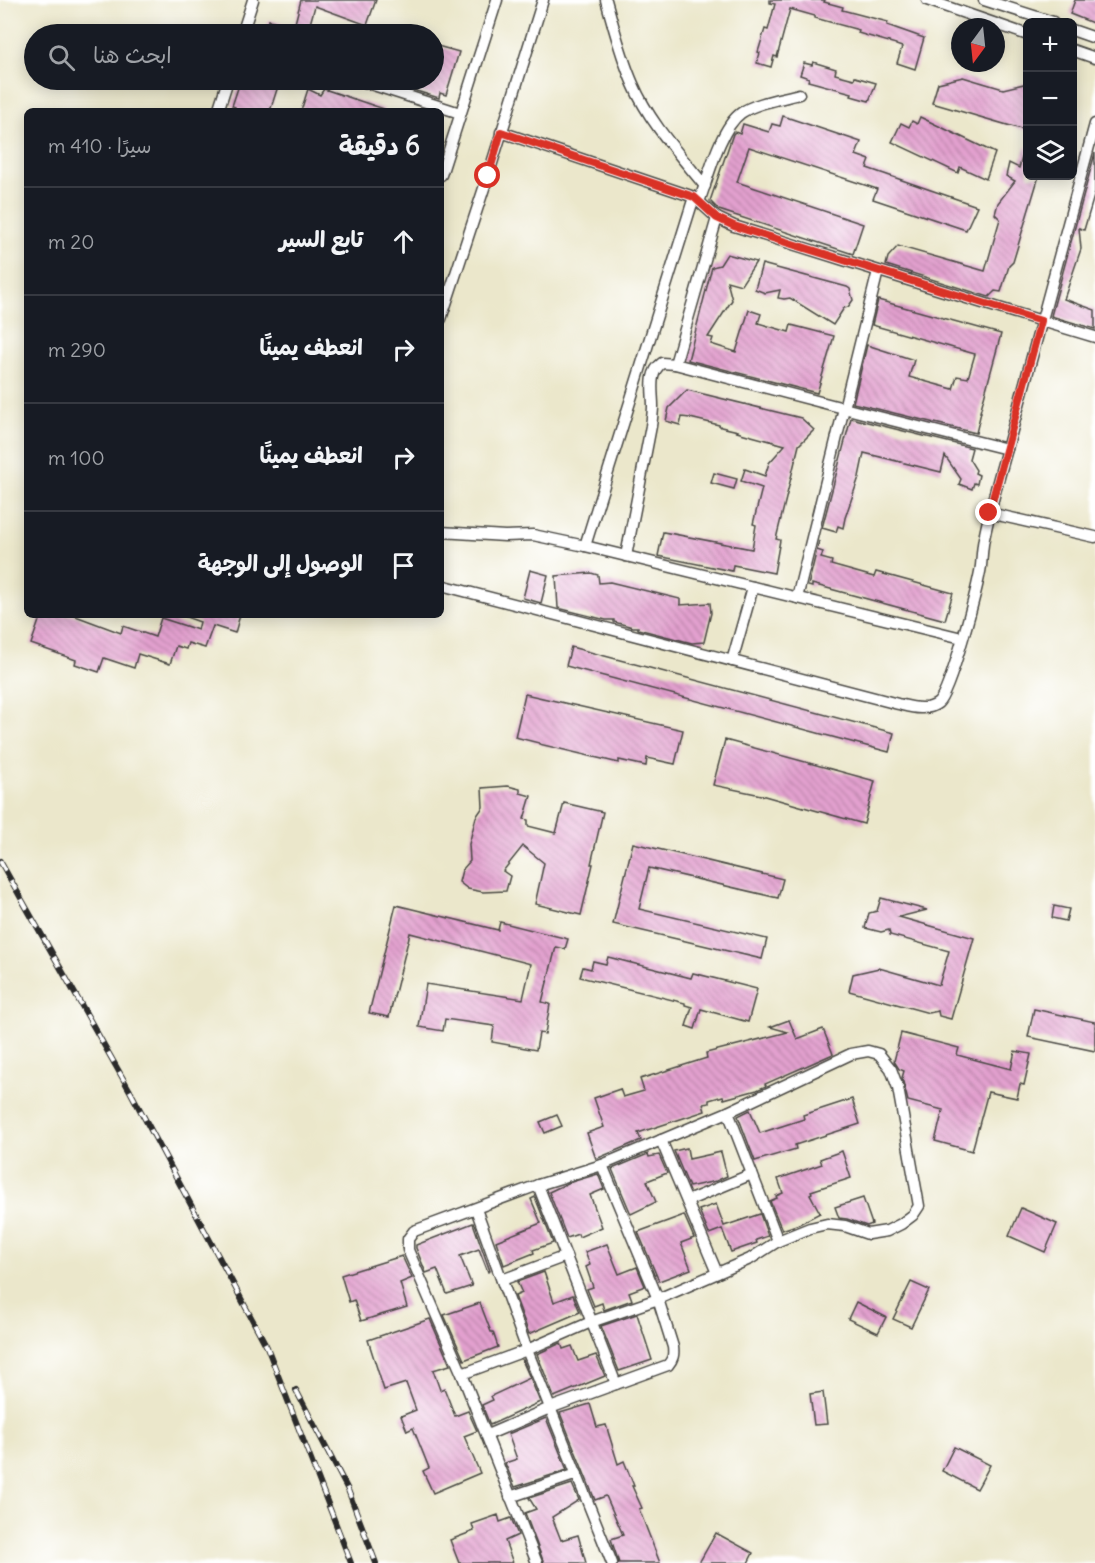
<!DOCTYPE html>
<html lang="ar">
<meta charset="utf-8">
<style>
body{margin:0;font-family:Delius,"Playpen Sans Arabic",sans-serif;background:#242831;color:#f1f3f6;direction:rtl}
.controls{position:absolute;right:18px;top:18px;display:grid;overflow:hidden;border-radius:9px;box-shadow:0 3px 15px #0003}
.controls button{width:54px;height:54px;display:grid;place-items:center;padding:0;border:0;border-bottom:2px solid #363941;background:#171b24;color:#f1f3f6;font:30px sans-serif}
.compass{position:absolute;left:951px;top:18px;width:54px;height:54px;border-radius:50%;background:#171b24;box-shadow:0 3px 15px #0003;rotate:195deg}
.stop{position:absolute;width:18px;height:18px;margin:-14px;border:4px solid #d93025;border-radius:50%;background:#fff}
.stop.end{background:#d93025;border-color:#fff;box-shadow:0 2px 6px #0008}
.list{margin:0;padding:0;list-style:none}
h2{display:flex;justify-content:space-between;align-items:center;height:78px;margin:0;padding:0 24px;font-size:26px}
h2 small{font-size:20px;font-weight:400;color:#9ea1a6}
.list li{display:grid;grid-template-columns:39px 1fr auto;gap:18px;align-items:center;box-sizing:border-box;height:108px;padding:0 24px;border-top:2px solid #363941}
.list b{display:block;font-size:22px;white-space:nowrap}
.list em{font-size:20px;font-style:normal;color:#9ea1a6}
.icon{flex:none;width:33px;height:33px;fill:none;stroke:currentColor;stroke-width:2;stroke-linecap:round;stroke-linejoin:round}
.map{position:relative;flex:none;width:1095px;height:1563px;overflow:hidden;direction:ltr}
.search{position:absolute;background:#171b24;box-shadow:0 3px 15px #0003;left:24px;top:24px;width:420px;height:66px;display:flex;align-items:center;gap:15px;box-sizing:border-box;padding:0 21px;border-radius:33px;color:#9ea1a6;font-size:22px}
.panel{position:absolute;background:#171b24;box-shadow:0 3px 15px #0003;left:24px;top:108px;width:420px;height:510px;border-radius:9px;direction:rtl}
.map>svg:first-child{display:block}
</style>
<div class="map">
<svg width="1095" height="1563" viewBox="0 0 1095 1563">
<defs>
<pattern id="building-back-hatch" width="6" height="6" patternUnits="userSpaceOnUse" patternTransform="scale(1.5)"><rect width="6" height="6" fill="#e3a0cf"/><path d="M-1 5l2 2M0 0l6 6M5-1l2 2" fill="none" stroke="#b883a8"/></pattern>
</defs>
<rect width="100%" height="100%" fill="#fff"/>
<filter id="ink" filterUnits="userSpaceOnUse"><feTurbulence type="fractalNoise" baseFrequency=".0167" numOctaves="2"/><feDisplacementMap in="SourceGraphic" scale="12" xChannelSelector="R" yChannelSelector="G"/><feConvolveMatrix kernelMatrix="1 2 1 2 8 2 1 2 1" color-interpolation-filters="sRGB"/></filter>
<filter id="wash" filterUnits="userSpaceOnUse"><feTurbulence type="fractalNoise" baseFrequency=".008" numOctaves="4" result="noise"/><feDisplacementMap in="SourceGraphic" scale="24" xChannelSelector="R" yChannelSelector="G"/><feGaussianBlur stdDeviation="1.35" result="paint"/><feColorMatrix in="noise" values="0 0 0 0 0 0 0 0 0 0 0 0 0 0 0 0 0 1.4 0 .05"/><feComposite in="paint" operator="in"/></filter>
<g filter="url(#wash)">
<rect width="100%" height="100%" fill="#ebe7cb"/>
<g id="blocks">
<g fill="url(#building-back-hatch)">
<polygon points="301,0 376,0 367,25 315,6 308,31 310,32 310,34 265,34 269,20 294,27"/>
<polygon points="770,0 825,0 824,2 843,7 842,10 888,22 887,25 924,38 915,69 897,63 902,47 896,45 896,44 858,33 859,30 815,18 815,16 790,9 777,57 774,56 771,67 757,63 760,53 758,52 765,29 768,30 775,4 770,3"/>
<polygon points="1075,0 1095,0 1095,24 1070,14"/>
<polygon points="434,45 459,52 446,95 440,93 439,98 381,80 434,80"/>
<polygon points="813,62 836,69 835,74 854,79 855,77 876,83 869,101 851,96 852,93 808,81 809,78 800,75 804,63 812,65"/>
<polygon points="963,77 1003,89 1028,83 1028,131 932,103 938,83"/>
<polygon points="254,80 280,80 270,111 233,111 235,107 232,106 240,82 252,86"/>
<polygon points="308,89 320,95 324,89 384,109 384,111 301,111"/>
<polygon points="783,116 861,142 856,155 870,160 867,168 977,206 966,230 873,199 877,189 749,147 737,182 863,224 853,254 719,210 710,201 733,134 735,132 740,134 743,124 769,132 772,124 780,126"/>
<polygon points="920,117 995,153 986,179 960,167 958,173 892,142 901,123 909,127 912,121 917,124"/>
<polygon points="1025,147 1028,148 1028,176 1039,176 1013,262 1009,266 1001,292 995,291 989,297 886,265 888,257 898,246 985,271 1000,219 995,214 998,203 1015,181 1006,176 1009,163 1019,168"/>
<polygon points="1095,153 1095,193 1084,230 1079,228 1081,249 1064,299 1095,310 1095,329 1051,316"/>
<polygon points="727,254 756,262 741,285 727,281 732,300 708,337 713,338 711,344 736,352 749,310 761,314 758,323 789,332 791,325 834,336 817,393 688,360 712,267 720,265"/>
<polygon points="762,264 847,287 850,289 853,300 848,307 844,308 833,325 790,298 784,299 778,298 780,290 765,293 755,289"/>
<polygon points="878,300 1001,334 980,412 981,412 976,433 853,403 867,345 914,360 909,377 953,389 957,376 968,378 975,354 872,325"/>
<polygon points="687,390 801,418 814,430 799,445 776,539 780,540 774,573 733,565 732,571 658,556 663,532 752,549 756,525 753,524 762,488 741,481 745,469 765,476 769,463 785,445 737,432 738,431 721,427 719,425 690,418 682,417 680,425 666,421 669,408"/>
<polygon points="851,418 972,448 969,459 976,470 975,473 979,475 977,484 974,483 972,489 959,484 961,479 945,456 941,472 864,453 859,477 845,518 843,528 838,526 836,532 822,528"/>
<polygon points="714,473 737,479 734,489 711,483"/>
<polygon points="819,541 817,550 823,552 821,558 832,561 831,565 874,577 876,572 953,593 945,620 812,584 812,587 808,586"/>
<polygon points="530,570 548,575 541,603 523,598"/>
<polygon points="591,573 598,575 599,583 610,582 680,599 680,605 710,603 711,613 704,642 692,643 638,629 638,627 633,627 614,622 614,620 606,620 558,608 556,576"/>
<polygon points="41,615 73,615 121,633 123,626 155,637 161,618 198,630 200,622 186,617 186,615 240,615 235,633 213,626 205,648 188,643 186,649 176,646 170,664 138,654 134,668 104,658 99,672 75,664 76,660 31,644"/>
<polygon points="571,647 894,733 889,752 566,666"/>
<polygon points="525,694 683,730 675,764 647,758 646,766 619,760 619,763 539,744 539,743 515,737"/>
<polygon points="725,740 875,781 864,824 761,795 713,785"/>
<polygon points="508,786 520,789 520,793 531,796 524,819 528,820 528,826 556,833 564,803 603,812 591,864 593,864 581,915 535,904 544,863 523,846 503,871 510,876 506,891 483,892 468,889 459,882 462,870 470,861 469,844 476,817 483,807 482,788"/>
<polygon points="633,843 783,879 778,898 649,868 639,909 767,939 762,959 613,924"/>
<polygon points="881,898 927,910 899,917 974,938 951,1019 939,1016 938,1011 929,1013 849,991 853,974 879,968 939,985 949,951 890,935 889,930 881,932 865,928 869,913 877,911"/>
<polygon points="396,905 498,930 500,922 568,939 565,949 556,947 542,1002 550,1004 545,1034 539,1033 536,1050 492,1042 494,1026 445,1019 443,1031 419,1027 426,984 523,999 531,964 410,933 389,1017 369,1013"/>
<polygon points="1054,906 1069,909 1066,921 1052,918"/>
<polygon points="608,957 691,978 693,973 757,989 748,1022 701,1009 695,1029 686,1026 692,1007 685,1005 685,1003 580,977 583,967 591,969 593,961 606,964"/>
<polygon points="1034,1009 1095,1022 1095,1051 1028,1037"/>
<polygon points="789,1020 797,1039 823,1029 833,1054 765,1084 766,1086 757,1090 724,1099 723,1096 709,1100 709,1103 703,1104 705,1111 638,1133 641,1140 596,1159 587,1133 604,1127 594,1098 620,1089 623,1097 644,1091 640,1079 707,1058 706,1053 788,1032 770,1027"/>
<polygon points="901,1033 959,1048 957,1055 1011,1069 1015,1051 1031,1054 1024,1085 1020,1084 1017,1098 988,1092 972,1151 935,1141 943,1110 908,1101 902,1078 904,1071 899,1069 894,1061"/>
<polygon points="852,1099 860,1124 795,1145 796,1149 755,1161 738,1116 750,1110 760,1133 804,1119 803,1115"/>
<polygon points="557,1115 562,1126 545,1133 540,1122"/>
<polygon points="687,1148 689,1159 721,1152 727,1176 716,1181 689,1187 674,1151"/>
<polygon points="842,1151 851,1178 811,1191 812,1193 810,1194 820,1213 799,1224 782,1230 770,1201 777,1198 776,1196 783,1193 778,1179 822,1164 820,1159"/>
<polygon points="648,1154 649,1157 659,1155 667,1173 647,1181 656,1202 631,1214 612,1169"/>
<polygon points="598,1174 604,1189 590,1195 602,1227 579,1237 578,1234 567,1238 549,1192 568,1183"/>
<polygon points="535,1197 553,1243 533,1250 534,1253 504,1265 496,1241 541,1223 531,1199"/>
<polygon points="863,1198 872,1224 867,1226 847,1219 839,1218 835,1207"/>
<polygon points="716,1204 724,1226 760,1214 768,1236 756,1240 757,1243 731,1252 722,1229 709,1234 699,1210"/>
<polygon points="1021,1208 1057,1224 1045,1252 1009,1236"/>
<polygon points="684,1215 694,1238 681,1243 691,1269 659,1281 638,1232"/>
<polygon points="473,1223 490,1271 488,1272 479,1249 460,1256 472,1286 447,1294 437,1269 426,1273 416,1248 416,1245"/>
<polygon points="607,1244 619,1274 637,1267 645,1286 629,1292 632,1300 604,1310 602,1303 594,1306 587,1289 593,1287 586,1267 590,1265 585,1252"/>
<polygon points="402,1256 412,1278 400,1283 407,1307 361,1321 354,1300 349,1302 341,1275"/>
<polygon points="544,1272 554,1302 573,1295 580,1312 529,1334 515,1296 522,1293 517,1282"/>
<polygon points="911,1282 929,1290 911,1327 893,1319"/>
<polygon points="856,1302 886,1317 878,1333 848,1319"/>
<polygon points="480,1303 491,1332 493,1332 498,1347 464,1360 444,1315"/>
<polygon points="637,1314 652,1360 619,1371 601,1326"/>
<polygon points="430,1319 450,1365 433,1370 440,1390 444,1388 455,1416 468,1411 477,1431 464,1436 480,1473 433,1493 423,1471 429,1468 413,1428 407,1431 401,1416 416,1410 406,1383 384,1390 368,1340"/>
<polygon points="561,1343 563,1349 572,1346 578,1361 596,1355 605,1376 554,1397 537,1354"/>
<polygon points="522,1360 523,1360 540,1402 490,1425 482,1405 493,1400 491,1396 530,1378"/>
<polygon points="823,1392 827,1424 814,1425 810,1394"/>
<polygon points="590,1404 597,1427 606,1425 618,1464 624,1461 634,1486 632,1486 642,1508 639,1509 660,1563 619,1563 611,1539 623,1535 606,1496 595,1500 560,1413"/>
<polygon points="546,1418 567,1470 515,1487 505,1463 517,1459 508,1434"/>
<polygon points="954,1447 990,1465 977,1489 942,1471"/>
<polygon points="572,1484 579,1500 552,1517 561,1540 578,1535 586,1563 544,1563 525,1513 536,1509 529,1498"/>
<polygon points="498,1515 500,1522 511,1518 518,1535 505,1541 513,1563 459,1563 450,1540 474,1531 472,1524"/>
<polygon points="716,1533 753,1553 748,1563 699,1563"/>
</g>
</g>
</g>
<g filter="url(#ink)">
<use href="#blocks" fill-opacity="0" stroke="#484743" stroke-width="1.5"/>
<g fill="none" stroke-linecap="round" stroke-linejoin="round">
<defs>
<g id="street">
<path d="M606 0C614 28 621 57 633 84 649 122 679 154 705 186"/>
<polyline points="927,0 1028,35"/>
<polyline points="984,0 1053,22"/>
<polyline points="1072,30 1095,38"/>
<polyline points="242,34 253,0"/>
<polyline points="1072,50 1095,58"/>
<polyline points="358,80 460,113"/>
<polyline points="218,111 228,80"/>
<path d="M1095 124 1007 449 859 412 675 364 717 218 734 226C854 263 974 301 1095 337"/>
<polyline points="501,132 694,197 585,546"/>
<polyline points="441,175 497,0"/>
<polyline points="695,198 717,218"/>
<path d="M699 202C708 178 720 128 741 113 755 103 781 99 799 94"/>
<polyline points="441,319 488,176 543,0"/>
<polyline points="989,513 1095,537"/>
<polyline points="441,532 505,536 533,535 585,546 962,638"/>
<path d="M626 556 651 426C652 419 653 412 653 406 653 391 648 373 662 363L675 364"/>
<path d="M441 585 898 704C911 707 927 712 938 703 950 693 978 586 981 566 982 556 982 545 985 534 991 505 999 477 1007 449"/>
<polyline points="797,598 878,271"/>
<polyline points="732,661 753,587"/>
<polyline points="728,1112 778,1241"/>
<polyline points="661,1140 717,1273"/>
<polyline points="538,1185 616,1384"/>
<polyline points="687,1201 752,1174"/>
<polyline points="476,1209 527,1350 612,1563"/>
<polyline points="502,1280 566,1256"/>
<polyline points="462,1374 527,1350 591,1322 658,1299 750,1259 778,1241 810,1228 827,1224 845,1226 868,1234 887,1231 901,1224 913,1215 919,1206 898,1088 891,1069 879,1054 868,1051 851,1054 728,1112 602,1165 538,1185 414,1231 408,1239 408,1250 462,1374 537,1563"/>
<path d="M487 1435 550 1408 668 1365C673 1359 674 1355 673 1347L658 1299 602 1165"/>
<polyline points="510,1497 577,1474"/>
</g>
</defs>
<use href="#street" stroke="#484743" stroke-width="13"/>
<use href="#street" stroke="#fff" stroke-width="10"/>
<defs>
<g id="rail">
<polyline points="0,861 130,1091 267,1347 351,1563"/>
<polyline points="296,1390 348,1490 376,1563"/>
</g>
</defs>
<use href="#rail" stroke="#2b2b2b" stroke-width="6"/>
<use href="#rail" stroke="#fff" stroke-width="4" stroke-dasharray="11" stroke-linecap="butt"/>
</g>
</g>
<g fill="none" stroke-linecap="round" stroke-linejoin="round" filter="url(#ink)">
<polyline stroke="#d93025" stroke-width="8" points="488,176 501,132 694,197 717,218 734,226 1041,321 989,513"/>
</g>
</svg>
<div class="controls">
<button>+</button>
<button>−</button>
<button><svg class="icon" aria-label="layers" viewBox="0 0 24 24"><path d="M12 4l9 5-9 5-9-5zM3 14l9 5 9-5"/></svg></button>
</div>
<svg class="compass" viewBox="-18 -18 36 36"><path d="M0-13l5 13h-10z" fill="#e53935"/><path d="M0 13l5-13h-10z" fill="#9ea1a6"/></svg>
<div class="stop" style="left:488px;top:176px"></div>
<div class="stop end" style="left:989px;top:513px"></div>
<div class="search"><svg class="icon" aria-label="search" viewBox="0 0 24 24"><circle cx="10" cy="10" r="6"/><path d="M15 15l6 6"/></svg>ابحث هنا</div>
<section class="panel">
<h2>6 دقيقة<small>سيرًا · 410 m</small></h2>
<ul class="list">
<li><svg class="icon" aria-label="ahead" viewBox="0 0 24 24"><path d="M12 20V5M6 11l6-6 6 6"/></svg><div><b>تابع السير</b></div><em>20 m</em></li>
<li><svg class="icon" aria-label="right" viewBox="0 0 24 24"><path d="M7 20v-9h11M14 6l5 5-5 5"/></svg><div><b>انعطف يمينًا</b></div><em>290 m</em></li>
<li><svg class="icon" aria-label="right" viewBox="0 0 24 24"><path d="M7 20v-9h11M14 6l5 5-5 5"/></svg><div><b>انعطف يمينًا</b></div><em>100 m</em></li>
<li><svg class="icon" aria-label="arrive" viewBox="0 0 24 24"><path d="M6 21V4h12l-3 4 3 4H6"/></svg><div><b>الوصول إلى الوجهة</b></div></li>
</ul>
</section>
</div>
